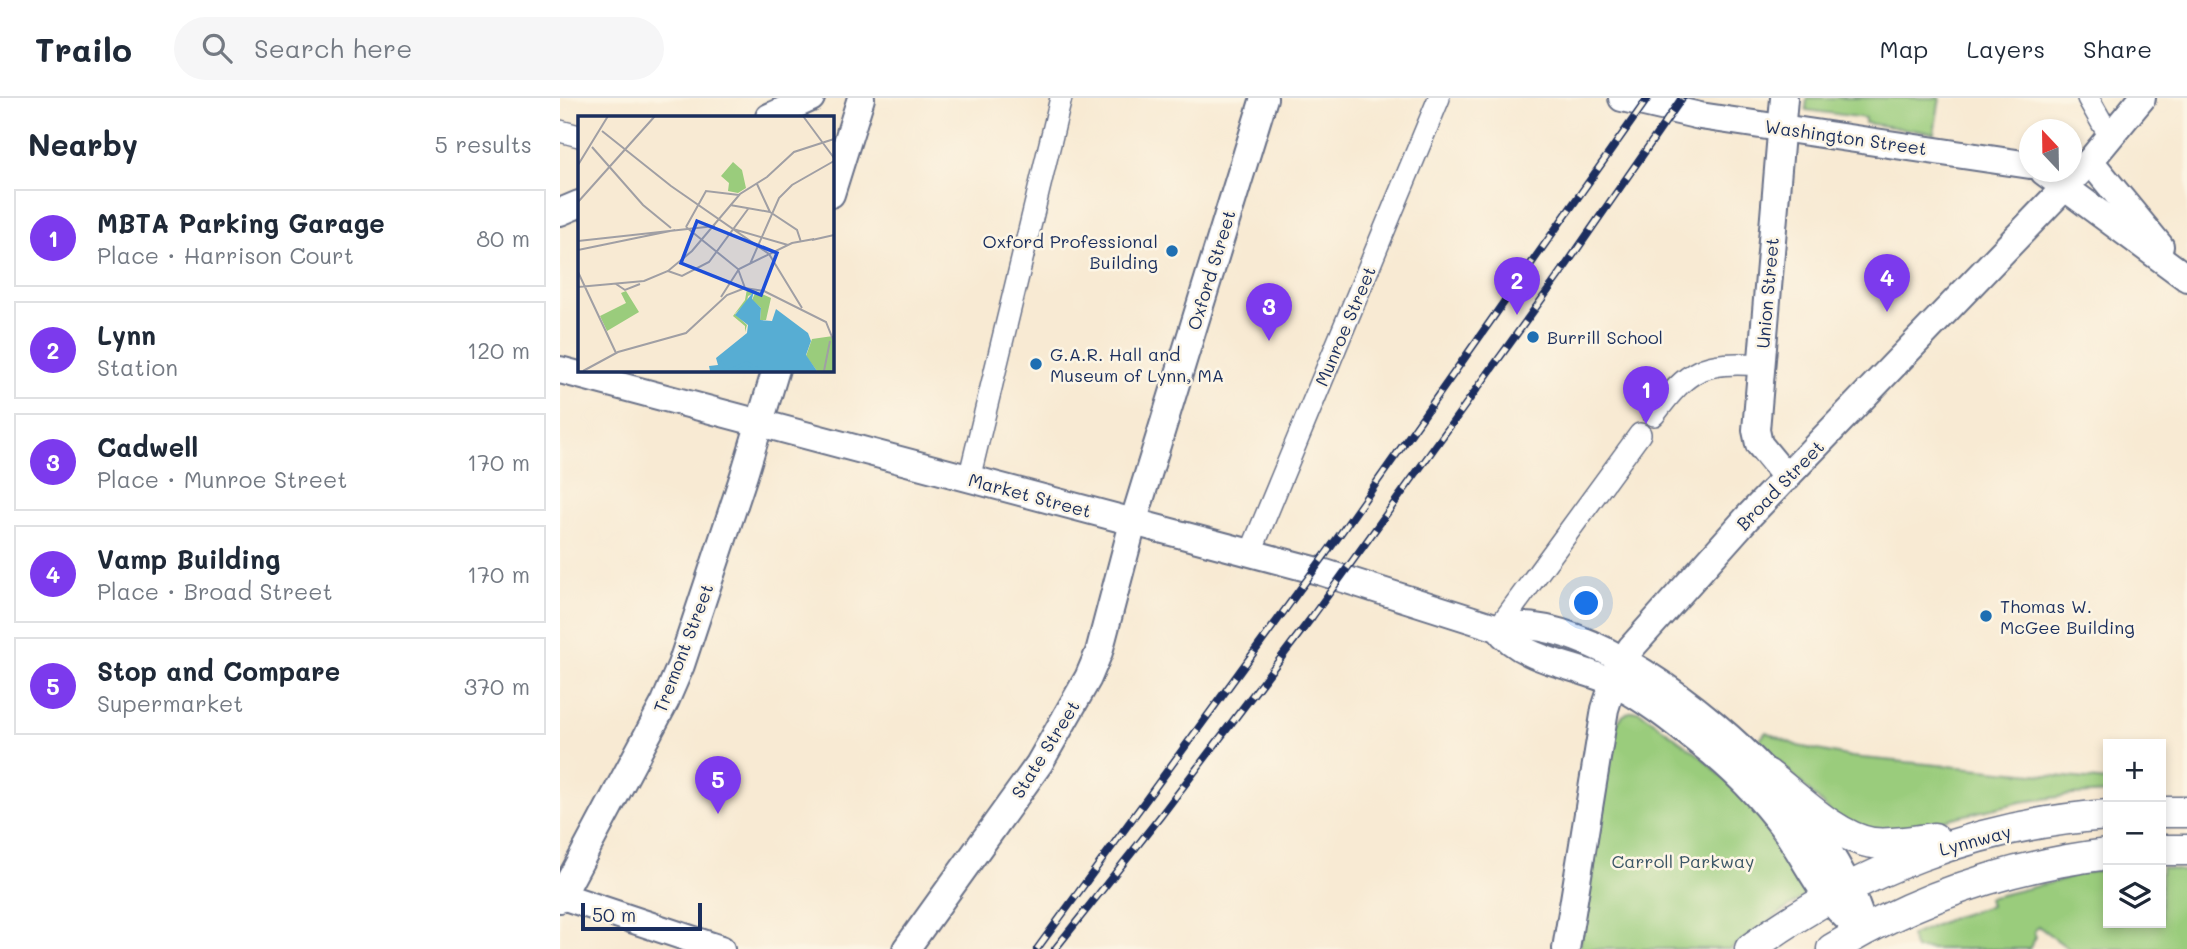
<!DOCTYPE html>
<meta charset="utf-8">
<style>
body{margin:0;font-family:Mali,sans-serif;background:#f6f6f7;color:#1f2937}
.controls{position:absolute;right:21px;bottom:21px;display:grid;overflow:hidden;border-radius:0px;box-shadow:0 4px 10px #0003}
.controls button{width:63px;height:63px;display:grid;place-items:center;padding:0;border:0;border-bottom:2px solid #e0e1e3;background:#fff;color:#1f2937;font:35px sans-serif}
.compass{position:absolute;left:1459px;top:21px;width:63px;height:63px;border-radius:50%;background:#fff;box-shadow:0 4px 10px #0003;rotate:338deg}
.scale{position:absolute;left:21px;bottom:18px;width:121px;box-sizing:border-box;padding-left:7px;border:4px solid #1b2f5e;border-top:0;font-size:19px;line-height:24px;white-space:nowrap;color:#1b2f5e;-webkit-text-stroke:5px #fcf5e5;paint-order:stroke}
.you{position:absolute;left:1027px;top:506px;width:24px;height:24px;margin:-18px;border:5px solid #fff;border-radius:50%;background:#1a73e8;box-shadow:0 0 0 10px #1a73e833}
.badge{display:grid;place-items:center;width:46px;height:46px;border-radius:50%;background:#7c3aed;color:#fff;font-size:23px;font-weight:700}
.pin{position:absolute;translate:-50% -58px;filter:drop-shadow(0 2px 4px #0008)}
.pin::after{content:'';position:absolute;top:37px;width:24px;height:21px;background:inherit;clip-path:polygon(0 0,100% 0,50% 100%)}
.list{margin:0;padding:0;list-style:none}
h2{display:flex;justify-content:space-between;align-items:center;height:91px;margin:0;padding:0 28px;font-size:30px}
h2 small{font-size:23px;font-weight:400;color:#747a83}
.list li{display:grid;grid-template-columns:46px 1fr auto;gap:21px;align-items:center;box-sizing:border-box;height:98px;margin:0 14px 14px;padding:0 14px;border:2px solid #e0e1e3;border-radius:0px}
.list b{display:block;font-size:26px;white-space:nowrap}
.list p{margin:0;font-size:23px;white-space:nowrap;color:#747a83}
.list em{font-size:23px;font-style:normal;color:#747a83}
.icon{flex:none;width:38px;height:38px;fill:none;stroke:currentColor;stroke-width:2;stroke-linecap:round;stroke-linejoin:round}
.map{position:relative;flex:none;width:1627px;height:851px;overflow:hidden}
header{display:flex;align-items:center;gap:42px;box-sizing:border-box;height:98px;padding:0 35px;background:#fff;border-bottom:2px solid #e0e1e3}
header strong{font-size:33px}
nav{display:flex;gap:38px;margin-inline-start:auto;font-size:24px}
.search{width:490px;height:63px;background:#f6f6f7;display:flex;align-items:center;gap:18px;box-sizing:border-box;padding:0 24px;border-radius:38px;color:#747a83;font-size:26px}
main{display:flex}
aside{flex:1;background:#fff}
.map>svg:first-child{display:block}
</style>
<header>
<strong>Trailo</strong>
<div class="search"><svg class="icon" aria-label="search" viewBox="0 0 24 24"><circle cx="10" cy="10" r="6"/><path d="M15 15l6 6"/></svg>Search here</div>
<nav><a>Map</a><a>Layers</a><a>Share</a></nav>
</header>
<main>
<aside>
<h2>Nearby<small>5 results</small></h2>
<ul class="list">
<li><span class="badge">1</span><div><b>MBTA Parking Garage</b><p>Place · Harrison Court</p></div><em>80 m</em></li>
<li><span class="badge">2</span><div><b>Lynn</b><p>Station</p></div><em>120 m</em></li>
<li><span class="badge">3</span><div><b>Cadwell</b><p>Place · Munroe Street</p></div><em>170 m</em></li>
<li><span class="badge">4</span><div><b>Vamp Building</b><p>Place · Broad Street</p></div><em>170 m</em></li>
<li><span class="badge">5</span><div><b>Stop and Compare</b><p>Supermarket</p></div><em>370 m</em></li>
</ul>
</aside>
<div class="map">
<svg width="1627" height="851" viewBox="0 0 1627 851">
<rect width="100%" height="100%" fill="#fcf5e5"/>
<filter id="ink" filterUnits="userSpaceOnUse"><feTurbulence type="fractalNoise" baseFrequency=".0143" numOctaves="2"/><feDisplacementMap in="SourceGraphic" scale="14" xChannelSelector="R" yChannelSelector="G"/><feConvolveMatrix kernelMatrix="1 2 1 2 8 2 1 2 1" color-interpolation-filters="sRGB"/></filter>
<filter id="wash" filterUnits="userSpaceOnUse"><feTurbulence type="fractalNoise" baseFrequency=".00686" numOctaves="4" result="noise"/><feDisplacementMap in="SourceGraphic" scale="28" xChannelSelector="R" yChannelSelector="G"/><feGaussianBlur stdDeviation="1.57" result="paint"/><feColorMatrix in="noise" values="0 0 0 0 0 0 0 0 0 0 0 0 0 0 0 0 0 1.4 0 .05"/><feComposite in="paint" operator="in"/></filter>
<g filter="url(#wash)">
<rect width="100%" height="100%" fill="#f8ead3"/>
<g fill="#9acc7c" stroke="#5a7e6d" stroke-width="2">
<polygon points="1247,0 1380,0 1374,35 1305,25 1305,20 1246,12"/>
<path d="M1079 613 1142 659 1200 716 1248 791 1243 799 1170 851H1019L1055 631C1059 619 1067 612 1079 613Z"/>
<polygon points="1206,634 1238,648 1292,659 1548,683 1548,695 1512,697 1461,704 1324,736 1276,720 1199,643"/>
<polygon points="1601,769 1627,774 1627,851 1509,851 1478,828 1474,834 1476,839 1469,851 1355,851 1350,838 1394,819 1430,808 1428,800 1502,782 1515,776 1548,772 1548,825 1601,825"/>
</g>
</g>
<g filter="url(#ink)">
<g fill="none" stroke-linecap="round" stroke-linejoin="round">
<defs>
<g id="minor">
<polyline points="1528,0 1550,39"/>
<polyline points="0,33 19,38"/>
<path d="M1094 317C1129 270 1143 263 1201 267"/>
<polyline points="409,381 501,0"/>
<polyline points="690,456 879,0"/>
<polyline points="938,530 1080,336"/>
</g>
<g id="major">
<polyline points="1062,0 1140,18 1470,67"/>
<polyline points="1224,0 1196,332 1199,346 1227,380"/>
<polyline points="209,19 251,0"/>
<polyline points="1530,63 1600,148"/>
<polyline points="1484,74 1627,180"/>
<polyline points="271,96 301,0"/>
<polyline points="0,114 19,106"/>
<path d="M0 272 762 474 938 530C1020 511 1153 618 1206 675 1248 719 1289 774 1304 832"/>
<path d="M938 530C962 563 1017 567 1052 584 1084 600 1113 623 1140 645 1173 670 1201 699 1226 733 1249 766 1268 813 1304 832"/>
<polyline points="2,798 161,851"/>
<polyline points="0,801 105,604 121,567 184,377 216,271"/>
<polyline points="346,851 479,666 528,580 539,554 573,425 704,0"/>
<polyline points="1006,851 1045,611 1057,573 1071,550 1187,420 1530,63 1582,0"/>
</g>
<g id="highway">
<path d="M1207 676C1236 698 1276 740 1313 745 1333 747 1354 743 1374 740"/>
<polyline points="1601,714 1627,714"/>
<polyline points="1601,752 1627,752"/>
<path d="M1190 851C1295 773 1418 726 1548 717"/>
<path d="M1272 851C1357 799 1449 768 1548 756"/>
</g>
</defs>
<use href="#minor" stroke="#687087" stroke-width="24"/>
<use href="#major" stroke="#687087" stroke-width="30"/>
<use href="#highway" stroke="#687087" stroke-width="33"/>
<use href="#minor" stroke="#fff" stroke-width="21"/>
<use href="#major" stroke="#fff" stroke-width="26"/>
<use href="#highway" stroke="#fff" stroke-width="30"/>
<defs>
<g id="rail">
<polyline points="477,851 776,442 1088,0"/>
<polyline points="495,851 600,719 752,519 1000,176 1122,0"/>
</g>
</defs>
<use href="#rail" stroke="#1b2f5e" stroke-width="8"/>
<use href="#rail" stroke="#fcf5e5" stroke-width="5" stroke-dasharray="16" stroke-linecap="butt"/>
</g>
</g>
<g fill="#1f6fb2" stroke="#fcf5e5" stroke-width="2.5">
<circle cx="612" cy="153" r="7"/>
<circle cx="973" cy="239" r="7"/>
<circle cx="476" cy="266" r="7"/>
<circle cx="1426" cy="518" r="7"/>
</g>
<g text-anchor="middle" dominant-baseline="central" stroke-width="5" stroke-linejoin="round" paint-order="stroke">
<g font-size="18" fill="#1b2f5e" stroke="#fcf5e5">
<text transform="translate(1286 39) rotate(8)">Washington Street</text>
<text transform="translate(651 172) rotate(-73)">Oxford Street</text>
<text transform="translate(1207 195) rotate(-85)">Union Street</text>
<text transform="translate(785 228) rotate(-67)">Munroe Street</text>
<text transform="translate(1220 387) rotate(-46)">Broad Street</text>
<text transform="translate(470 397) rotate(15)">Market Street</text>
<text transform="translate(123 550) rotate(-69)">Tremont Street</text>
<text transform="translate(485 651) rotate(-58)">State Street</text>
<text transform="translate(1415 742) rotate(-15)">Lynnway</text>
</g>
<g font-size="18" fill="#1b2f5e" stroke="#fcf5e5" text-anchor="start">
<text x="598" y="143" text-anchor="end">Oxford Professional<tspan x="598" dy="21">Building</tspan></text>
<text x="987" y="239">Burrill School</text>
<text x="490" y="256">G.A.R. Hall and<tspan x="490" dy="21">Museum of Lynn, MA</tspan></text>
<text x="1440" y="508">Thomas W.<tspan x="1440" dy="21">McGee Building</tspan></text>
</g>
<g font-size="18" fill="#3b5666" stroke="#fcf5e5">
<text x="1123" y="763">Carroll Parkway</text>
</g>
</g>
<g transform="translate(18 18)">
<rect width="256" height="256" fill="#f8ead3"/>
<path d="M155 46 164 54 168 72 160 77 150 75 151 67 143 60ZM169 173H173L193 182 188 204H182L183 192 174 184 177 177 170 180 169 186 157 198 169 209 167 216V210L155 200 167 184ZM48 175 61 196 29 215 22 200 48 187 43 177ZM255 220V255H239L228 240 234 223Z" fill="#9acc7c"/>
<path d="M176 175 174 183 183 192 182 204 194 205 198 193 230 217 233 225 228 239 239 255H132L131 250 140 249 138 242 169 217 170 209 157 199Z" fill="#57add3"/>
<path fill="none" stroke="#57add3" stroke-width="3.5" d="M142 246 150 255 169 247 183 255"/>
<path fill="none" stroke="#a09fa4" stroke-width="2" d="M225 0 256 42M24 15 93 70 191 138 224 192M14 31 65 89 93 112M0 49 30 0M179 68 192 96M0 86 77 0M152 89 192 96M192 96 219 114 223 126M108 111 128 75 161 79M108 111 160 153 167 172M155 113 210 129M234 124 256 119M0 125 137 110M0 134 97 114M172 148 201 82 214 69 256 45M90 155 104 160 131 146 170 93M0 156 38 237M38 168 47 174 62 168M0 171 66 165 90 155 114 135 162 78 189 61 216 36 256 23M143 181 161 153 214 127 236 123M5 255 40 236 108 217 149 179 167 172 186 175 248 206 256 226M246 255 252 225"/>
<path fill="#1d4ed8" fill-opacity="0.15" stroke="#1d4ed8" stroke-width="3.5" d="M119 105 199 137 183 179 103 147Z"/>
<rect width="256" height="256" fill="none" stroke="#1b2f5e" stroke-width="3.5"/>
</g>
</svg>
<div class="controls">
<button>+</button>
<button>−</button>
<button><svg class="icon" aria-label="layers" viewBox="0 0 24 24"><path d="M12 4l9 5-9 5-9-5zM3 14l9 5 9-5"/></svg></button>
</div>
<svg class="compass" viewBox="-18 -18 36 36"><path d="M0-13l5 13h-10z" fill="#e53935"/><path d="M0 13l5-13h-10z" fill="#747a83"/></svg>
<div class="scale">50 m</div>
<div class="you"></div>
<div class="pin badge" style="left:1086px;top:326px">1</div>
<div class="pin badge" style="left:957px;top:217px">2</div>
<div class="pin badge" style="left:709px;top:243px">3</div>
<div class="pin badge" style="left:1327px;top:214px">4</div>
<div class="pin badge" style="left:158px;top:716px">5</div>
</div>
</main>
